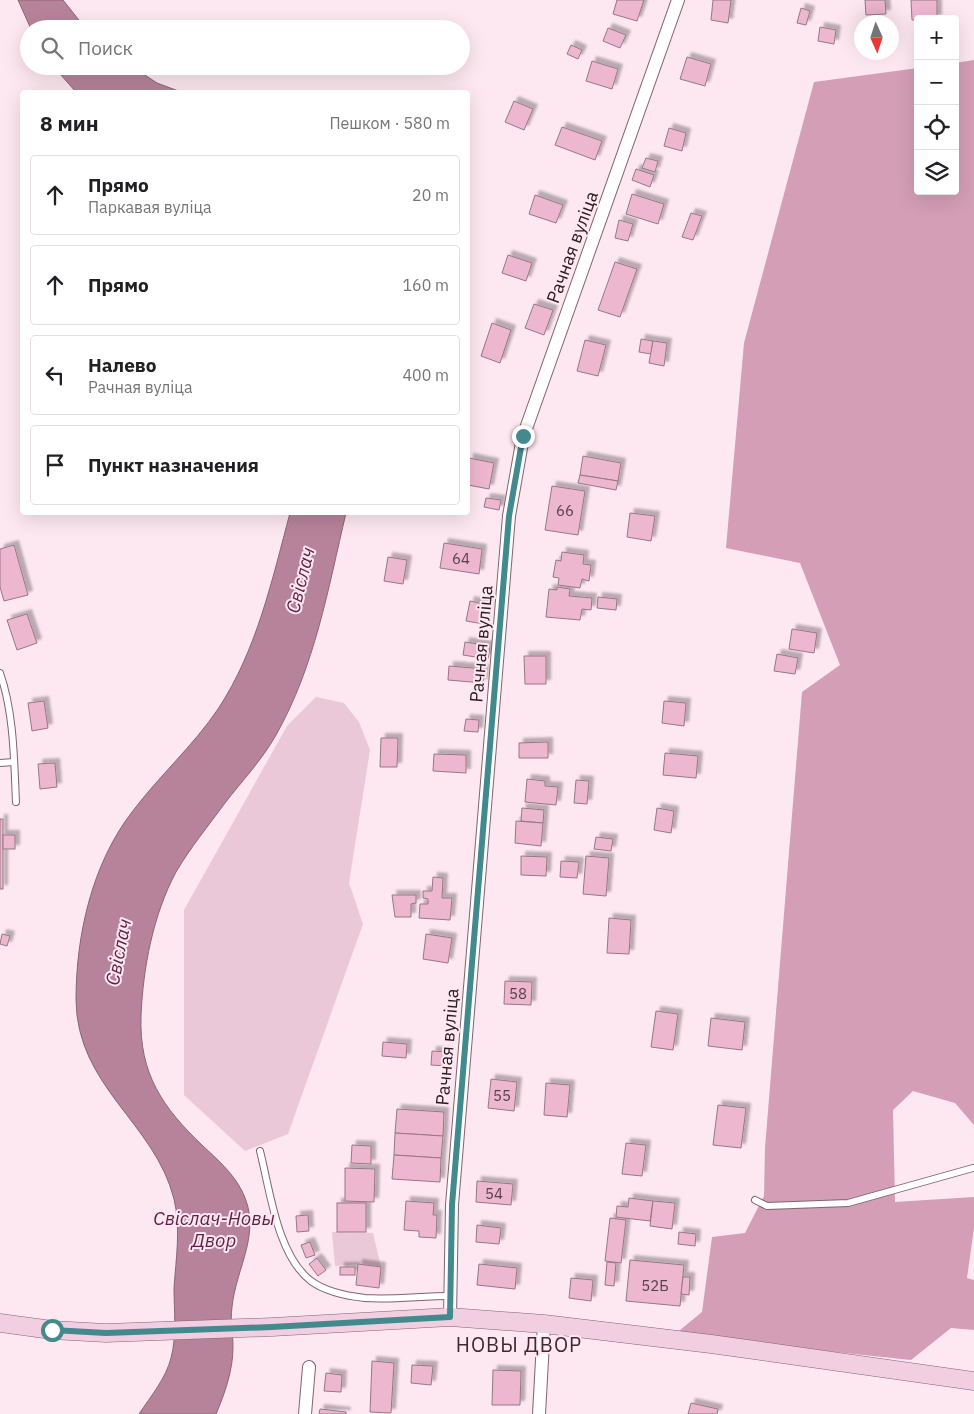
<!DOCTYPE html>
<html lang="ru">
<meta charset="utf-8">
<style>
body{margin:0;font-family:"IBM Plex Sans",sans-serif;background:#f6f6f6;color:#202124}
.controls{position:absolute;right:15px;top:15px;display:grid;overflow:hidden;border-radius:5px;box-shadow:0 5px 20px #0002}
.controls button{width:45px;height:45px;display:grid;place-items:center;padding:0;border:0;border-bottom:1px solid #e0e0e0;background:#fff;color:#202124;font:25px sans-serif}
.compass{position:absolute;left:854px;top:15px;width:45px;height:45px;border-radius:50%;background:#fff;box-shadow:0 5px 20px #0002;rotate:177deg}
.stop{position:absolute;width:15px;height:15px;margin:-11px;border:4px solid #438a8e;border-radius:50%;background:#fff}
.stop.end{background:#438a8e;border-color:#fff;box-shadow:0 1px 5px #0008}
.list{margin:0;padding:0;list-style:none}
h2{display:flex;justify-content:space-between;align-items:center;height:65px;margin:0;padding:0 20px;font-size:21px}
h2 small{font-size:16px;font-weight:400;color:#757577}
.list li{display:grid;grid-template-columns:32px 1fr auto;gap:15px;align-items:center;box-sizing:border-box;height:80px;margin:0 10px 10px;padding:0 10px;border:1px solid #e0e0e0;border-radius:5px}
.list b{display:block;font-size:19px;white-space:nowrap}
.list p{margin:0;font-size:16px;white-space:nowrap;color:#757577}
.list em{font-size:16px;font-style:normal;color:#757577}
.icon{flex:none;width:28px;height:28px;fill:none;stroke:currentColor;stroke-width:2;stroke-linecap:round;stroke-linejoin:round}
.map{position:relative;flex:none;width:974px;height:1414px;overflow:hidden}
.search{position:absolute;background:#fff;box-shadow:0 5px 20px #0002;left:20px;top:20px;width:450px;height:55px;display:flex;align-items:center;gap:12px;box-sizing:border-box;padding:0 18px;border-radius:28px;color:#757577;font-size:19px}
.panel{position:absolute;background:#fff;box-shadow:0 5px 20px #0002;left:20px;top:90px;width:450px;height:425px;border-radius:5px}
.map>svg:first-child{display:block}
</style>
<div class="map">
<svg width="974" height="1414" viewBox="0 0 974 1414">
<defs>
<filter id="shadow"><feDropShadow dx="4.5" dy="-4.5" stdDeviation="1" flood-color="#0004"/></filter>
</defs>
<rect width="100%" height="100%" fill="#fde7f0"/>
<g fill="#ebc8d7">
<polygon points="316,697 344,703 359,722 370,750 349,883 363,924 288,1134 245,1151 184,1095 184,910 287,726"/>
<polygon points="332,1232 373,1233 381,1267 358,1264 335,1266"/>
</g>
<polygon fill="#d39eb6" points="974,60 974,1125 955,1103 913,1091 893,1110 895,1202 974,1197 974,1228 967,1278 974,1280 974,1330 951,1328 911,1360 674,1335 702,1312 712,1237 745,1233 764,1196 765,1148 802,692 840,665 800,563 726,548 744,343 814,82 918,68 918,191 955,191 955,63"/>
<g fill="#b7839b" stroke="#8c6476">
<polygon points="18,0 63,0 86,29 31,29"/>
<polygon points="53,66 131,66 157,83 181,92 76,92"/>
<path d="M290 513H346C328 589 315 666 276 735 262 760 242 781 225 803 209 825 190 848 176 872 153 915 143 968 141 1016 139 1074 163 1108 203 1146 217 1159 233 1173 242 1191 263 1232 236 1267 232 1307 230 1321 233 1333 233 1347 233 1370 225 1393 216 1414H139C151 1396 166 1378 171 1358 177 1336 174 1311 174 1288 176 1258 181 1228 174 1199 155 1123 77 1087 76 1000 76 935 92 864 132 812 159 776 193 746 218 709 257 650 272 580 290 513Z"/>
</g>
<g fill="#eeb7d0" stroke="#977785" filter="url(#shadow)">
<polygon points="617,0 644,0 637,21 613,14"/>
<polygon points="713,0 731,0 728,23 711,20"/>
<polygon points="865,0 885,0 886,14 866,15"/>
<polygon points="911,0 937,0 937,19 912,20"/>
<polygon points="801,8 810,11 806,25 797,23"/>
<polygon points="820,27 836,30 834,44 818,41"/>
<polygon points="608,28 626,35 620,48 603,41"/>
<polygon points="571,45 582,50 578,59 567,54"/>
<polygon points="687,57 711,64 705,86 680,79"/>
<polygon points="592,61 618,69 612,89 586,81"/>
<polygon points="514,101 533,109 524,130 505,122"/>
<polygon points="562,127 602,141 595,160 555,145"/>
<polygon points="669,128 686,133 682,151 664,146"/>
<polygon points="646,158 658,161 655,172 642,168"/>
<polygon points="636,169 654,175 650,187 632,180"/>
<polygon points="632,194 664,204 658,224 626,214"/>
<polygon points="535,195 563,205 556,223 529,214"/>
<polygon points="691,213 702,216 693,240 682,237"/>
<polygon points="619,220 633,224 628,241 615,238"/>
<polygon points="508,255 532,263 526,281 502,273"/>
<polygon points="615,262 637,269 620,317 598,310"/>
<polygon points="534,304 553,310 544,335 525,328"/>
<polygon points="492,323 511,330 500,363 481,356"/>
<polygon points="641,339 653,341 651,354 639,352"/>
<polygon points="585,340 606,345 598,376 577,371"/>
<polygon points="653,341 667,343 664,366 649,363"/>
<polygon points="583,456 621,463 618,481 580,475"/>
<polygon points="469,458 494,463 489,489 468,485"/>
<polygon points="580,475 618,481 616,490 578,483"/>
<polygon points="552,486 585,491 578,535 545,530"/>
<polygon points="486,498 501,500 499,510 484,507"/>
<polygon points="630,513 655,516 651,541 627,537"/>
<polygon points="444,543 482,549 479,574 440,568"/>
<polygon points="14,545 28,595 4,601 0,587 0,549"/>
<polygon points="562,552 584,555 583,564 591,565 589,581 582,579 580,588 558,585 559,578 553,577 556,560 561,561"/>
<polygon points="388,557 407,560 403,584 384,581"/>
<polygon points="557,587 570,589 569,596 592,598 591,610 582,609 580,620 546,617 549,589 557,590"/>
<polygon points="598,597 617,599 616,610 597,608"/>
<polygon points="470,601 488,605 484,624 466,621"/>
<polygon points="27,614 37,643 17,650 7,620"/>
<polygon points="792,629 817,633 814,653 789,649"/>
<polygon points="465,642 490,646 488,659 463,655"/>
<polygon points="777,654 798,658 795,674 774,671"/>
<polygon points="524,656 546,656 546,684 525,684"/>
<polygon points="449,666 484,669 483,683 448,680"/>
<polygon points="44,701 48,728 32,731 28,703"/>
<polygon points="664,701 686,703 684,726 662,723"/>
<polygon points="466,719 479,720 478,732 464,731"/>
<polygon points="381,738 398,738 397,767 380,767"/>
<polygon points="548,742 548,758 519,758 519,743"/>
<polygon points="665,753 698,756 696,778 663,775"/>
<polygon points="434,754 466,755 466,773 433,771"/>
<polygon points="55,763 57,787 40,789 38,764"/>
<polygon points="527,779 545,781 545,786 558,787 556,805 525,802"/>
<polygon points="576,780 589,781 587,804 574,803"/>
<polygon points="522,808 544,810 543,823 521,821"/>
<polygon points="657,808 674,811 671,833 654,830"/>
<rect x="0" y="819" width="3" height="70"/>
<polygon points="516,821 543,823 541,846 515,843"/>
<rect x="3" y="835" width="12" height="14"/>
<polygon points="596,837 613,839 611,851 594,849"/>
<polygon points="521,856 547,857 546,876 521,875"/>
<polygon points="586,856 609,858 606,896 583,894"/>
<polygon points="561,861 579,862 577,878 560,877"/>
<polygon points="433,877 443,878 442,898 452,898 450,920 419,918 420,904 428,904 428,899 423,898 423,891 432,891"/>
<polygon points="392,895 416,895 416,903 411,904 411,917 395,917"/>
<polygon points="609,918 631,920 629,954 607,953"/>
<polygon points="2,934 10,936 7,946 0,944"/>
<polygon points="426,934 452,938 448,963 423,959"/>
<polygon points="505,981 532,982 531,1005 504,1004"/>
<polygon points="656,1011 678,1014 673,1050 651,1047"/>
<polygon points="711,1018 745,1022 742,1050 708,1046"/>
<polygon points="383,1042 407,1044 406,1058 382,1056"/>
<polygon points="432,1051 447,1052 446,1066 431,1065"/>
<polygon points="491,1079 517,1082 514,1111 488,1108"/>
<polygon points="546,1083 570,1085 567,1117 544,1115"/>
<polygon points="718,1105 746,1108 741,1148 713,1145"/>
<polygon points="397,1109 444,1112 443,1136 395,1133"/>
<polygon points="395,1133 443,1136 441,1158 394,1155"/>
<polygon points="626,1143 646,1145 642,1176 622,1174"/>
<polygon points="352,1145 371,1146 371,1164 351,1163"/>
<polygon points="394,1155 441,1158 440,1182 392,1179"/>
<polygon points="345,1168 375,1169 374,1202 345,1201"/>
<polygon points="477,1181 513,1184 511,1205 476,1202"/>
<polygon points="629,1198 653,1201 650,1221 616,1217 617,1206 628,1207"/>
<polygon points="406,1201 434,1203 433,1215 437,1215 436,1238 419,1237 419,1231 404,1230"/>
<polygon points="653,1201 675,1203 672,1229 650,1226"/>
<rect x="337" y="1203" width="29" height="29"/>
<polygon points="308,1215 309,1231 297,1232 296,1216"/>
<polygon points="610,1218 626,1220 621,1263 605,1261"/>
<polygon points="477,1225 501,1228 499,1244 476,1242"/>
<polygon points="679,1232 696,1234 695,1246 678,1244"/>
<polygon points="310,1242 315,1255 306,1258 301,1245"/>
<polygon points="317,1258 326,1270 318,1276 309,1264"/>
<polygon points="630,1260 684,1265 680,1306 626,1301"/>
<polygon points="607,1262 616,1263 614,1286 605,1285"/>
<polygon points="358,1264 381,1267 379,1288 356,1285"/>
<polygon points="479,1264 517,1268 515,1289 477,1285"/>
<rect x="340" y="1267" width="15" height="8"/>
<polygon points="683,1277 690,1277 689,1295 681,1294"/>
<polygon points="571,1278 593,1280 591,1301 569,1298"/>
<polygon points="372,1361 394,1363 391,1413 370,1412"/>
<polygon points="412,1365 433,1366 431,1385 411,1383"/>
<polygon points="493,1370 521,1371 520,1405 492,1405"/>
<polygon points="326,1373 342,1375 341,1392 324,1391"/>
<polygon points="691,1403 718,1409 717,1414 688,1414"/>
<polygon points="320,1409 346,1412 346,1414 319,1414"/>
</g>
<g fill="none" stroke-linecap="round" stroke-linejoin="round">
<defs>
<g id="lane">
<path d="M0 673C14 713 14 760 16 802"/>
<polyline points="0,763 14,762"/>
<path d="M260 1151C270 1190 277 1255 311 1281 326 1292 347 1296 365 1298 392 1300 422 1296 449 1296"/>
<polyline points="755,1200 767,1206 848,1203 973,1168"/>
</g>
<g id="street">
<polyline points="450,1317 452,1205 509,516 523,437 678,0"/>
<polyline points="305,1414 309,1367"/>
<polyline points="539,1414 544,1324"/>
</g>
<polyline id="secondary" points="0,1323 52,1330 106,1333 272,1327 450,1317 544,1324 711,1344 974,1381"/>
</defs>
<use href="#lane" stroke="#816370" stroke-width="8"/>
<use href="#street" stroke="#816370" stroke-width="14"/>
<use href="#secondary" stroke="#816370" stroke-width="19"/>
<use href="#lane" stroke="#fff" stroke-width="6"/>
<use href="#street" stroke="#fff" stroke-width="12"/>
<use href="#secondary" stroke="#f2cee1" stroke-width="18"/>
</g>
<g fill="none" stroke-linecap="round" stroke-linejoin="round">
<polyline stroke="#438a8e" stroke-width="6" points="52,1330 106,1333 272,1327 450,1317 452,1205 509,516 523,436"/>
</g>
<g text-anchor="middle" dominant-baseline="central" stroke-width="4" stroke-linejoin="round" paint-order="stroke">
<g font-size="15" fill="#58414b">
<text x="565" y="510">66</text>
<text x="461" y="558">64</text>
<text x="518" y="993">58</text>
<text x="502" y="1095">55</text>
<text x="494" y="1193">54</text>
<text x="655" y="1285">52Б</text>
</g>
<g font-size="18" fill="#261a1f" stroke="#fde7f0">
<text transform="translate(572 247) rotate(-70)">Рачная вуліца</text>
<text transform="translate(481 644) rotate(-85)">Рачная вуліца</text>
<text transform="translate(447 1047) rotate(-85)">Рачная вуліца</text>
</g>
<g font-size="19" font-style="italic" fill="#5f1f42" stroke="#fde7f0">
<text transform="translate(300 580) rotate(-76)">Свіслач</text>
<text transform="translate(118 952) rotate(-79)">Свіслач</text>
<text x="214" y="1218">Свіслач-Новы<tspan x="214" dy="22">Двор</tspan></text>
</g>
<g font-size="20" letter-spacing="1" fill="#412633" stroke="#fde7f0">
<text x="519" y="1344">НОВЫ ДВОР</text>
</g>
</g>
</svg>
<div class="controls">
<button>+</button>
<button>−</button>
<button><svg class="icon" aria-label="locate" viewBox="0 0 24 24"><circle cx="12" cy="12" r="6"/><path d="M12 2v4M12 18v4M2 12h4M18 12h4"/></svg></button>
<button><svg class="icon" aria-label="layers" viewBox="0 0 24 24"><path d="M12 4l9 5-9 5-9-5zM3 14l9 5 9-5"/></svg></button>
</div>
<svg class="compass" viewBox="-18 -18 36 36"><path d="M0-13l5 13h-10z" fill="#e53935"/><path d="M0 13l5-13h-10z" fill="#757577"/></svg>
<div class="stop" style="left:52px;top:1330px"></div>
<div class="stop end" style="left:523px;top:436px"></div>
<div class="search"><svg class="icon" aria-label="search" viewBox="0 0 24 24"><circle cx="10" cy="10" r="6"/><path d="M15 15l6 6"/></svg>Поиск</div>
<section class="panel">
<h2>8 мин<small>Пешком · 580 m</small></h2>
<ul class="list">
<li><svg class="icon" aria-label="ahead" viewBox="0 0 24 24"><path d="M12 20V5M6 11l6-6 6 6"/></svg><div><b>Прямо</b><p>Паркавая вуліца</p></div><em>20 m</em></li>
<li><svg class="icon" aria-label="ahead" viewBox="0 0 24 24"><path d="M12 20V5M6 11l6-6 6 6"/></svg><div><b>Прямо</b></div><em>160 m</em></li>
<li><svg class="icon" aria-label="left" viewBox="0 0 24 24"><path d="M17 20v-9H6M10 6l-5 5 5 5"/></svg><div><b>Налево</b><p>Рачная вуліца</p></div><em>400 m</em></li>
<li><svg class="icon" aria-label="arrive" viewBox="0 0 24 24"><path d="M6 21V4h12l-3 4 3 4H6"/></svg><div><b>Пункт назначения</b></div></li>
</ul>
</section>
</div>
